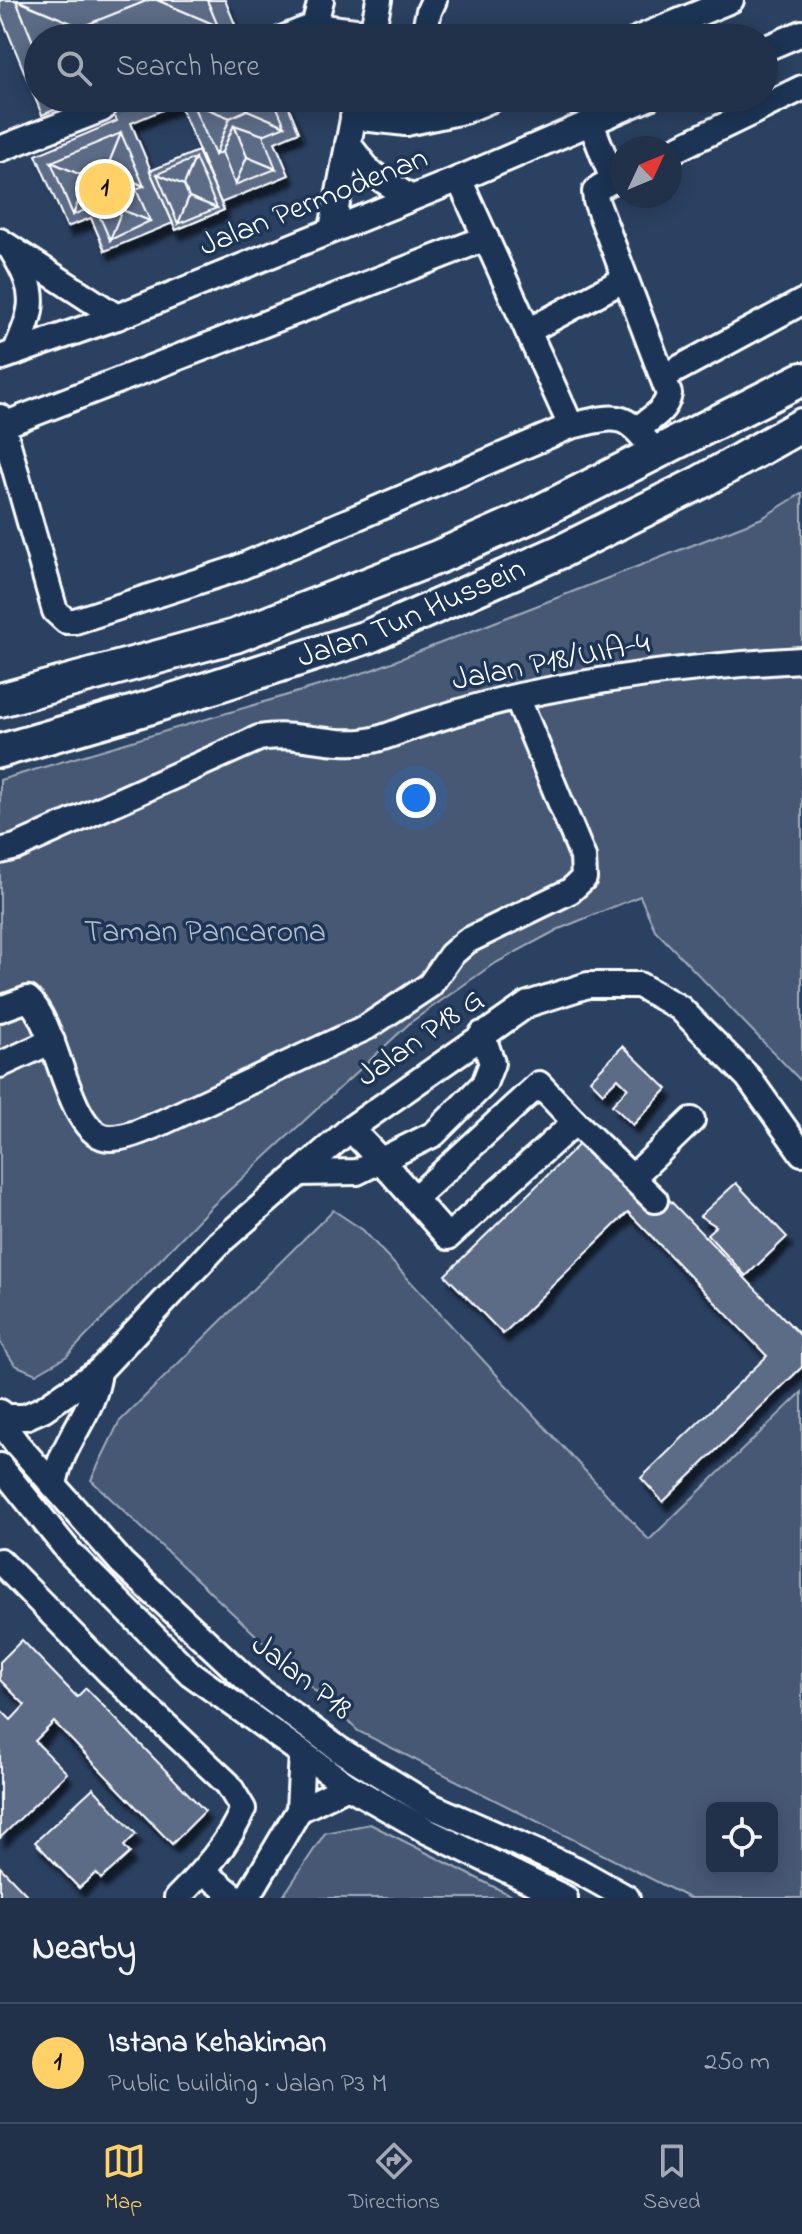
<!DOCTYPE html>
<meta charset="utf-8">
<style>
body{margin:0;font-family:"Indie Flower",sans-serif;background:#283950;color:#f1f3f6}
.controls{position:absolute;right:24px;bottom:24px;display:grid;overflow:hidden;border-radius:12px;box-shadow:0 4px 20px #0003}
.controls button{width:72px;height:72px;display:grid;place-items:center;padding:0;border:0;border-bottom:2px solid #3d4c61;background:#203149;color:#f1f3f6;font:40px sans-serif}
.compass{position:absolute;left:610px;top:136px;width:72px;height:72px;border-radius:50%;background:#203149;box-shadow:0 4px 20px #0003;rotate:46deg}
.you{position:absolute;left:416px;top:798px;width:28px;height:28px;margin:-20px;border:6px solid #fff;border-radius:50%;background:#1a73e8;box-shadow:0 0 0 12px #1a73e833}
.badge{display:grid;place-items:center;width:52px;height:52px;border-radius:50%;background:#ffd166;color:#111;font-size:26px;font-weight:700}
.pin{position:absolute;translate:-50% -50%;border:4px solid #fff;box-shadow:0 2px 8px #0006}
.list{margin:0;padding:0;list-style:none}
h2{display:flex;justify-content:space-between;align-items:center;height:104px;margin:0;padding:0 32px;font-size:34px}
h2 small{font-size:26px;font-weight:400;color:#a2a9b4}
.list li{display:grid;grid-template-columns:52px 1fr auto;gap:24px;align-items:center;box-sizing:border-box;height:120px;padding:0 32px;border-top:2px solid #3d4c61}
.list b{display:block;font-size:30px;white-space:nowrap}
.list p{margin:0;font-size:26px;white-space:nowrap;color:#a2a9b4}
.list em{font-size:26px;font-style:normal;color:#a2a9b4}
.icon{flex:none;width:44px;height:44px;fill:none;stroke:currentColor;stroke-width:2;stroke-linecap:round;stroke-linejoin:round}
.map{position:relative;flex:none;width:802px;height:1898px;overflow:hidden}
.search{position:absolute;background:#203149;box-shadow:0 4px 20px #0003;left:24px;right:24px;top:24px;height:88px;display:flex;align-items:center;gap:20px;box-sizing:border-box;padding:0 28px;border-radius:44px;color:#a2a9b4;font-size:30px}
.sheet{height:224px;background:#203149}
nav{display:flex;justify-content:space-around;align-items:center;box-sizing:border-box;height:112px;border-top:2px solid #3d4c61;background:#203149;font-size:22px;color:#a2a9b4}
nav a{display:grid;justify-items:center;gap:4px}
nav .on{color:#ffd166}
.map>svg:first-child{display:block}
</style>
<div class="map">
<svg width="802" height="1898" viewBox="0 0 802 1898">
<defs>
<filter id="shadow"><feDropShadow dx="5" dy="9" stdDeviation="2" flood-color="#0009"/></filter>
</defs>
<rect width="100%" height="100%" fill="#2a4161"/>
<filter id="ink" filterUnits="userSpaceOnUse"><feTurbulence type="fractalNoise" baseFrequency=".0125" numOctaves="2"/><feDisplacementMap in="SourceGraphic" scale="16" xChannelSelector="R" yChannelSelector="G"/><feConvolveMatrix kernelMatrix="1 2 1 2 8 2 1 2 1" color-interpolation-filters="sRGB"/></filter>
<g filter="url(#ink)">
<g fill="#465975" stroke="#a2acba" stroke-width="2" fill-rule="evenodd">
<polygon points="802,493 802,1082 655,930 640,896 559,929 492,965 411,1022 210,1208 67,1356 36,1374 15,1365 0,1342 0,780 369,671 762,518"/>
<path d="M333 1210 363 1230 649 1540 802 1392V1898H689L358 1731 91 1480 119 1422ZM712 1808H772V1868H712Z"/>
<polygon points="370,1824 516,1898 282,1898 325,1833"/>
</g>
<g fill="#5b6c86" stroke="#fff" stroke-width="2" fill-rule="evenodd" filter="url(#shadow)">
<polygon points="0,0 16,0 38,54 38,98 83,98 42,115 0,13"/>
<polygon points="16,0 81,27 76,38 38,38 38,54"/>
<polygon points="17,0 149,0 81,27"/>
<polygon points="149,0 157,0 218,26 188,38 76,38 81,27"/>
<polygon points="157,0 207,0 218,26"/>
<polygon points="207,0 225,0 239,34 230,38 188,38 218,26"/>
<polygon points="107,98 285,98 299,132 275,142 289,175 221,203 179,103 131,123 173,223 105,251 91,218 67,227 36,155 117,121"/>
<polygon points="203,98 252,98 247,110 230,118 192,103"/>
<polygon points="252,98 273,98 285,126 247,110"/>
<polygon points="192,103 230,118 215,155"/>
<polygon points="247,110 285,126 263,135 234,125 222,152 215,155 230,118"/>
<polygon points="234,125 263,135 276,169 247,157"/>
<polygon points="234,125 247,157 235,185 222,152"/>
<polygon points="121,133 144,186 106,170"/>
<polygon points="121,133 106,170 88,178 51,162"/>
<path d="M198 151 224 210 176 230 150 171ZM195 158 217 208 178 224 157 174Z"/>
<polygon points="198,151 224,210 176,230 150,171"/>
<polygon points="247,157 276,169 235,185"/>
<polygon points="195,158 184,185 157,174"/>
<polygon points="195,158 217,208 189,197 184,185"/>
<polygon points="51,162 88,178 73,215"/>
<polygon points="106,170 144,186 136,189 108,178 95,206 73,215 88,178"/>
<polygon points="157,174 184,185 189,197 178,224"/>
<polygon points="108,178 136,189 150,221 122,210"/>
<polygon points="108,178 122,210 110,240 95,206"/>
<polygon points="189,197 217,208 178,224"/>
<polygon points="122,210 150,221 110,240"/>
<polygon points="623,1046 667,1089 633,1125 612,1105 628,1088 618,1078 603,1093 590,1080"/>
<polygon points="598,1126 802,1337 802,1367 663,1502 641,1478 767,1356 628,1212 503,1334 445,1275"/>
<polygon points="736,1183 787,1237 746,1276 707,1234 716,1226 700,1216"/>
<polygon points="22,1640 77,1697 86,1688 205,1811 172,1844 54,1722 35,1741 67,1773 0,1838 0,1709 11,1720 25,1705 0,1680 0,1662"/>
<polygon points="93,1788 136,1834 124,1846 130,1853 101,1879 96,1873 79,1888 35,1842"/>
<polygon points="0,1867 30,1898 0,1898"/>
</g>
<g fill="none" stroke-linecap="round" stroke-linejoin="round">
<polyline stroke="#4a5e79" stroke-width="24" stroke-dasharray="24 12" stroke-linecap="butt" points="102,109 130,98"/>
<defs>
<g id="minor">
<polyline points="314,26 321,0"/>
<polyline points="284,38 314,26 372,33"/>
<polyline points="371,38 379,0"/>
<polyline points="423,38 429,11 434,0"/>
<polyline points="639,38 731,0"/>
<polyline points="764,49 802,33"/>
<polyline points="411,98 406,123 464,111 495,98"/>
<polyline points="353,117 406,123"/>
<polyline points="591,123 613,180 622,176"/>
<polyline points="348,144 370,172 411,198"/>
<polyline points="0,149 102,109"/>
<polyline points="670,152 802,88"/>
<polyline points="459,179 571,426"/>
<path d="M613 180 600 187 595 192 596 201 669 394C666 411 650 419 637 429"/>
<polyline points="332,229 357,98"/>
<polyline points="0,241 117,317"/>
<path d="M13 252C39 295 34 308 15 353"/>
<polyline points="528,331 625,279"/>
<polyline points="0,358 117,317 459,179 648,98"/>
<polyline points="663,377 802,302"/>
<polyline points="0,417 2,423 14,421 486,238"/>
<path d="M2 423 55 611 66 621H75L236 569 571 426C622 414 624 412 657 454"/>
<path d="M0 851 16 847 259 738C295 731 331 747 368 741 383 739 399 731 414 726 448 715 484 704 519 696 612 676 707 665 802 660"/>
<path d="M0 1009 28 999C59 1026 67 1137 110 1138 128 1138 146 1129 163 1122L367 1027 430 985 451 955 467 941 570 891 584 878 583 857 517 697"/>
<polyline points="0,1065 52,1041"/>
<polyline points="575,1122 655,1200"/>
<path d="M350 1129C386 1163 414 1200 448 1237L575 1122 539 1084 414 1199"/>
<polyline points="299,1173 357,1172 434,1134 484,1084 492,1063 482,1034"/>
<polyline points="632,1178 692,1120"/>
<polyline points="0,1412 6,1417 25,1417 43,1409 99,1371 220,1242 350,1129 528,1004 588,985 639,985 680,1008 748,1077 802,1153"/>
<polyline points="0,1421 17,1444 122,1563 256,1688 340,1750 429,1805 577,1870 627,1898"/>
<polyline points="0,1466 70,1553 190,1673 348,1786 429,1832 565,1898"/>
<path d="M54 1486C60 1442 95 1413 99 1371"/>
<path d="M0 1561 110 1673 228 1784 243 1809C229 1843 203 1872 177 1898"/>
<polyline points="299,1810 348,1786"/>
<polyline points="203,1871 236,1898"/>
<polyline points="247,1898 299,1810 302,1753"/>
</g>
<g id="major">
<polyline points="0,700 235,636 438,557 529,517 802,379"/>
<path id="s1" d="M0 751 148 708 367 637 564 550 699 483 802 425"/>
</g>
</defs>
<use href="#minor" stroke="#fff" stroke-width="30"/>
<use href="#major" stroke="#fff" stroke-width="38"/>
<use href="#minor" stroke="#1d3557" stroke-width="24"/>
<use href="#major" stroke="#1d3557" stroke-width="32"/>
</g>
</g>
<g text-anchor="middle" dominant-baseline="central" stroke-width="7" stroke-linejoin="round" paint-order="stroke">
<g font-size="32" fill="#fff" stroke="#1d3557">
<text transform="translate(314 203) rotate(-22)">Jalan Permodenan</text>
<text stroke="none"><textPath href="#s1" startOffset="434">Jalan Tun Hussein</textPath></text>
<text transform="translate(551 663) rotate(-11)">Jalan P18/UIA-4</text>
<text transform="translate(421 1039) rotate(-35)">Jalan P18 G</text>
<text transform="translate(301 1678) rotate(38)">Jalan P18</text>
</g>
<g font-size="32" fill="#b5bdc8" stroke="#1d3557">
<text x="205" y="933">Taman Pancarona</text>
</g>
</g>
</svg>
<div class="controls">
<button><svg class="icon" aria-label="locate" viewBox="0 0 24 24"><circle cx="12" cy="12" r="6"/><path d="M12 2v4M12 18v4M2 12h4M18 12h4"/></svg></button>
</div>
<svg class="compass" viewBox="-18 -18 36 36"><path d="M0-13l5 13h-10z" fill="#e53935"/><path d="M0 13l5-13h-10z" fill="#a2a9b4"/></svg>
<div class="you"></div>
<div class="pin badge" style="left:105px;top:189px">1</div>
<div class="search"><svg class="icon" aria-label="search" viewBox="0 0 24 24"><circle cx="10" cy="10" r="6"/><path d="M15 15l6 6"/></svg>Search here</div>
</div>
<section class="sheet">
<h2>Nearby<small></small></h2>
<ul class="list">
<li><span class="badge">1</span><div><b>Istana Kehakiman</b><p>Public building · Jalan P3 M</p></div><em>250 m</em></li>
</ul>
</section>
<nav>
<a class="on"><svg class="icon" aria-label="map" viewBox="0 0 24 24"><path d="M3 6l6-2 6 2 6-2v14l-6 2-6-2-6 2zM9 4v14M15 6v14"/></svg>Map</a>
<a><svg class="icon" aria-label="directions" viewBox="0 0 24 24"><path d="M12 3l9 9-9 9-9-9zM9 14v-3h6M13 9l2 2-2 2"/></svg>Directions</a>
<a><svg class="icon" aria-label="saved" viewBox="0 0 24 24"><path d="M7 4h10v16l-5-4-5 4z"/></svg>Saved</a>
</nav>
